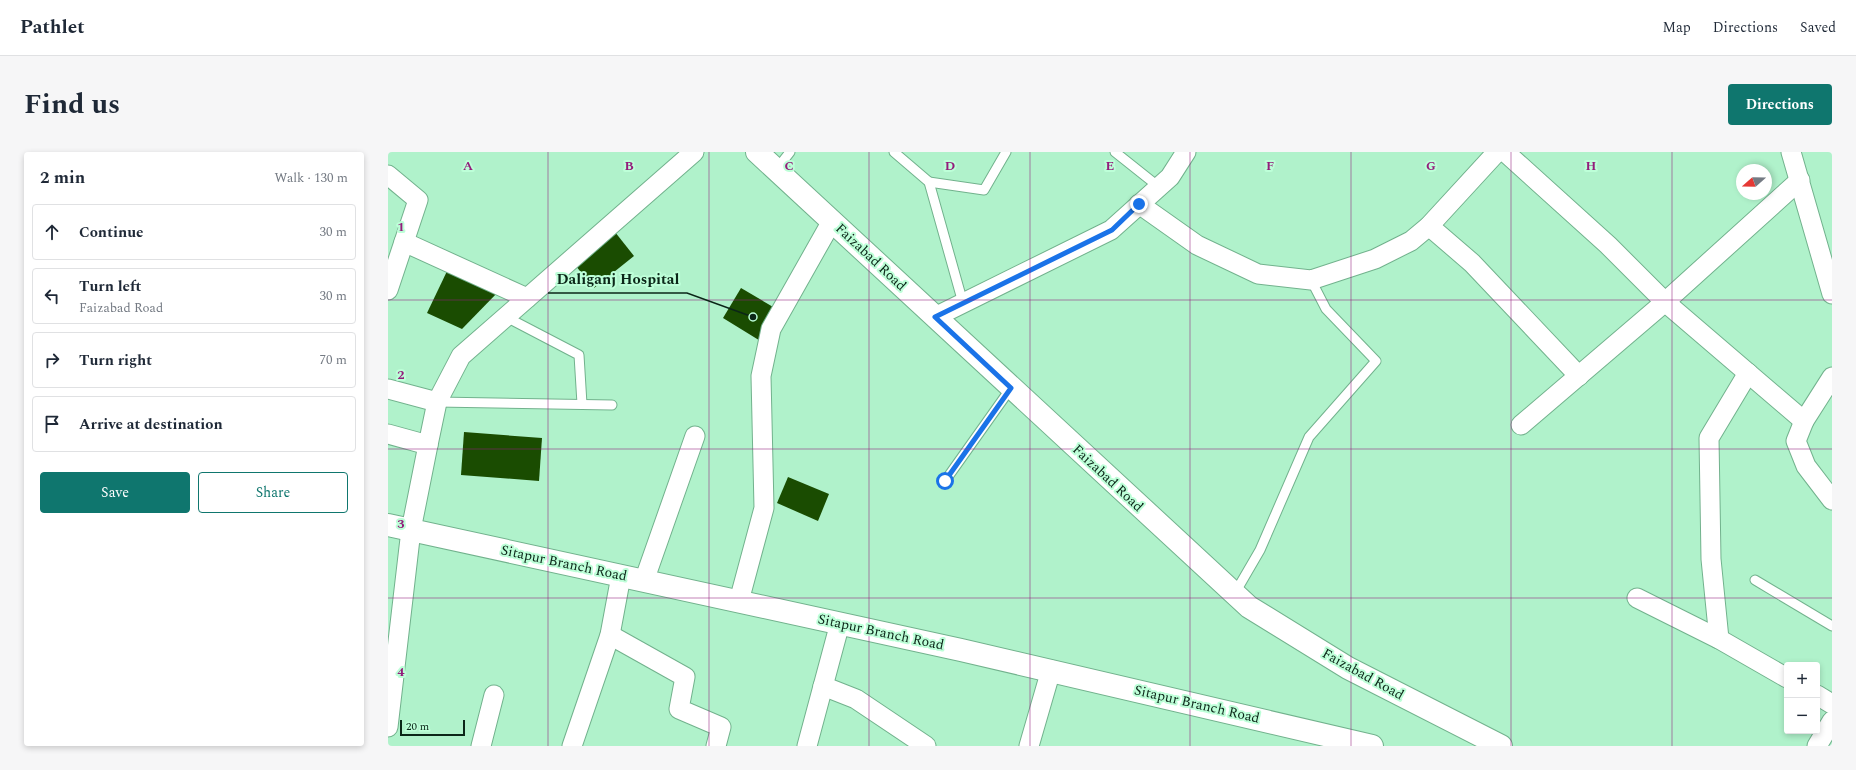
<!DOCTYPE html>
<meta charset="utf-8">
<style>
body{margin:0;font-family:Spectral,serif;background:#f6f6f7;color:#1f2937}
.controls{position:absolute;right:12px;bottom:12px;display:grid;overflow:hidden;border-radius:4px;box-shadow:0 2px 6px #0003}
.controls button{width:36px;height:36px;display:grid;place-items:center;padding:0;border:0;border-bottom:1px solid #e0e1e3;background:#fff;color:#1f2937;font:20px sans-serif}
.compass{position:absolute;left:1348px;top:12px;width:36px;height:36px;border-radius:50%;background:#fff;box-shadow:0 2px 6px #0003;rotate:250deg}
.scale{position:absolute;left:12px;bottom:10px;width:65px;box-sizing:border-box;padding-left:4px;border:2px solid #0b2618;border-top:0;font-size:11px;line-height:14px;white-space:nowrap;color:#0b2618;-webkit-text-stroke:3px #bdffd8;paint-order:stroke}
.stop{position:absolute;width:12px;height:12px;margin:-9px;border:3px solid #1a73e8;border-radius:50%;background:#fff}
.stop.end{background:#1a73e8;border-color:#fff;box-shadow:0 1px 4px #0008}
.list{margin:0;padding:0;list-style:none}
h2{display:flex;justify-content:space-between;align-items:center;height:52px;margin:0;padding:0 16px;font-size:17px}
h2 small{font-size:13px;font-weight:400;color:#747a83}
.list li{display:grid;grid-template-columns:26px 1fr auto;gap:12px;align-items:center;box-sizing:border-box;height:56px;margin:0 8px 8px;padding:0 8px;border:1px solid #e0e1e3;border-radius:4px}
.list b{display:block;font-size:15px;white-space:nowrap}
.list p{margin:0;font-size:13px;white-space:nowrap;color:#747a83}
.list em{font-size:13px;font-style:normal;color:#747a83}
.actions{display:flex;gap:8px;padding:12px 16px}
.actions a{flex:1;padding:9px 0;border:1px solid #0f766e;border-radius:4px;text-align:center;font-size:14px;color:#0f766e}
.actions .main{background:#0f766e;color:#fff}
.icon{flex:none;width:22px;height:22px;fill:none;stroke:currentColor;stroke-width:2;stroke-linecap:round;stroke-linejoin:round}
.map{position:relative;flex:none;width:1444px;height:594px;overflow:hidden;border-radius:4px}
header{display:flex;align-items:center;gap:24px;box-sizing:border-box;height:56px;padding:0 20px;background:#fff;border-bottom:1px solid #e0e1e3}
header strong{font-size:19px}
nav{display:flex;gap:22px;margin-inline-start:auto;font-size:14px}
.intro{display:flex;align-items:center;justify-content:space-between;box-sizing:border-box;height:96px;padding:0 24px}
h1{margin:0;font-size:28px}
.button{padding:10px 18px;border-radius:4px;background:#0f766e;color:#fff;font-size:14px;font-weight:700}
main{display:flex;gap:24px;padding:0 24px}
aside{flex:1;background:#fff;border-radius:4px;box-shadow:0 2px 6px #0003}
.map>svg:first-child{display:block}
</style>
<header>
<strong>Pathlet</strong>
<nav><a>Map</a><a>Directions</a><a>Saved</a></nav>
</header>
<div class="intro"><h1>Find us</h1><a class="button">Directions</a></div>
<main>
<aside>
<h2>2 min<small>Walk · 130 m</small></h2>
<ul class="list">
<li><svg class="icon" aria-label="ahead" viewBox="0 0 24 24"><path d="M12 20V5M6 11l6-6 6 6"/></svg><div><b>Continue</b></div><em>30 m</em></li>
<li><svg class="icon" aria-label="left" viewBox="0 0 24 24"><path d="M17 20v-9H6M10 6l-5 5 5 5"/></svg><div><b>Turn left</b><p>Faizabad Road</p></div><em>30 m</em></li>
<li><svg class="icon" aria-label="right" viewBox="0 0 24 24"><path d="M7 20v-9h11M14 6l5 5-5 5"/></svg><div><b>Turn right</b></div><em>70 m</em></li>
<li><svg class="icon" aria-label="arrive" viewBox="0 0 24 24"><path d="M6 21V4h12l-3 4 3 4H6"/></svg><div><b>Arrive at destination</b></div></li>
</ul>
<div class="actions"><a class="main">Save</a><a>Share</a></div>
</aside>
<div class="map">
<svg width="1444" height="594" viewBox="0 0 1444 594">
<rect width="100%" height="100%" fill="#b0f2cb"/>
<g fill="#1a4c01">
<polygon points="227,80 246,104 206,136 187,113"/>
<polygon points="61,115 111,139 74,177 39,161"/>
<polygon points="353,136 392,159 374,190 335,166"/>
<polygon points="76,280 154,286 151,329 73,323"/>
<polygon points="400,325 441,342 430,369 389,351"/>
</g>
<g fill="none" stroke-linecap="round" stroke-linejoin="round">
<defs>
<g id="service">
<polyline points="506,0 541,30 575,151"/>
<polyline points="727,0 771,35"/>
<polyline points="388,18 402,0"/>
<polyline points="541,30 596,38 618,0"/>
<polyline points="118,165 191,203 194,252"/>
<polyline points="49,250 224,253"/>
<polyline points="557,329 623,236"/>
<polyline points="1367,428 1444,474"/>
<polyline points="847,441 872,398 921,285 988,209 938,157 923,128"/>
</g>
<g id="minor">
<polyline points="1117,0 1220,93 1277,150 1416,269 1444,225"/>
<polyline points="1403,0 1444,142"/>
<polyline points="0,23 30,48 0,138"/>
<polyline points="751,52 809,93 870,122 923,128 987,107 1023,89 1041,74 1109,0"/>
<polyline points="1041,74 1084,111 1191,224"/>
<polyline points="16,90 139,146"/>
<polyline points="547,165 723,78 782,25 798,0"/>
<polyline points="0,237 49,250"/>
<polyline points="1416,269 1408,289 1418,314 1444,348"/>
<polyline points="1133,273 1277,150 1412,28"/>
<polyline points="0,282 40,293"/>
<polyline points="256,429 307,284"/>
<polyline points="1249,446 1331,487 1399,526"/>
<polyline points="351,449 376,356 373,224 383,177 444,69"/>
<polyline points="222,483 297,525 291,557 333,575 328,594"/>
<polyline points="1331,487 1323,407 1321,286 1360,221"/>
<polyline points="435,534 468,547 538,594"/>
<polyline points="1429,543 1444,552"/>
<polyline points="0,575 23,378 40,293 49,250 73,204 306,0"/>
<polyline points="93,594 106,543"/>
<polyline points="184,594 222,483 233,424"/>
<polyline points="419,594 452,471"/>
<polyline points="641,594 663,518"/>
<polyline points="1429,594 1444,569"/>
</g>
<polyline id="tertiary" points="0,373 573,498 984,594"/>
<polyline id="primary" points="369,0 861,455 960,516 1113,594"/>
</defs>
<use href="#service" stroke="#72b28d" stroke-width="11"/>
<use href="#minor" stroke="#72b28d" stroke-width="21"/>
<use href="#tertiary" stroke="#72b28d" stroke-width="24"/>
<use href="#primary" stroke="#72b28d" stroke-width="24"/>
<use href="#service" stroke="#fff" stroke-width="9"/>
<use href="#minor" stroke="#fff" stroke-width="19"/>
<use href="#tertiary" stroke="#fff" stroke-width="22"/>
<use href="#primary" stroke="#fff" stroke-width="22"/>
</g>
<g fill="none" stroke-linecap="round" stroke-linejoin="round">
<polyline stroke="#1a73e8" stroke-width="5" points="557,329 623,236 547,165 724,78 751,52"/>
</g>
<path fill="none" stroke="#931d7b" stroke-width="1" stroke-opacity="0.55" d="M160 0V594M321 0V594M481 0V594M642 0V594M802 0V594M963 0V594M1123 0V594M1284 0V594M0 148H1444M0 297H1444M0 446H1444"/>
<g text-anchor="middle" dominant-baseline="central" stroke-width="4" stroke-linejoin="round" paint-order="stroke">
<g font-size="14" fill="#0b2618" stroke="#bdffd8">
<text transform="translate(483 105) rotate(43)">Faizabad Road</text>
<text transform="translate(720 326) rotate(43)">Faizabad Road</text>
<text transform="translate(176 411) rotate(12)">Sitapur Branch Road</text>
<text transform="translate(493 480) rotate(12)">Sitapur Branch Road</text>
<text transform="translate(975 522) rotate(29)">Faizabad Road</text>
<text transform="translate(809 552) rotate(13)">Sitapur Branch Road</text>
</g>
</g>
<g font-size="13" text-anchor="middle" font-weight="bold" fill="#931d7b" stroke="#bdffd8" stroke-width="4" stroke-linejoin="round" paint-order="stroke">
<text x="80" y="18">A</text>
<text x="241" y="18">B</text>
<text x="401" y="18">C</text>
<text x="562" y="18">D</text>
<text x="722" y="18">E</text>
<text x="882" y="18">F</text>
<text x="1043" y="18">G</text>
<text x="1203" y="18">H</text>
<text x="13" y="79">1</text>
<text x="13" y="227">2</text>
<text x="13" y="376">3</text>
<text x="13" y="524">4</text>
</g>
<path fill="none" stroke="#0b2618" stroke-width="1.5" d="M365 165L299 141H160"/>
<circle fill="#0b2618" stroke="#bdffd8" stroke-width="1.5" cx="365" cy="165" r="4"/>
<g font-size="15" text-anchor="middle" font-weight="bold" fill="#0b2618" stroke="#bdffd8" stroke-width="4" stroke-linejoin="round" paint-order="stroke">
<text x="230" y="132">Daliganj Hospital</text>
</g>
</svg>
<div class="controls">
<button>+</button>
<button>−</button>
</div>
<svg class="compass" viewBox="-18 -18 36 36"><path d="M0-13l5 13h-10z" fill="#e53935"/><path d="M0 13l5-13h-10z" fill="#747a83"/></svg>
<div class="scale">20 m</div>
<div class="stop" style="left:557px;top:329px"></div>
<div class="stop end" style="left:751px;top:52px"></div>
</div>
</main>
